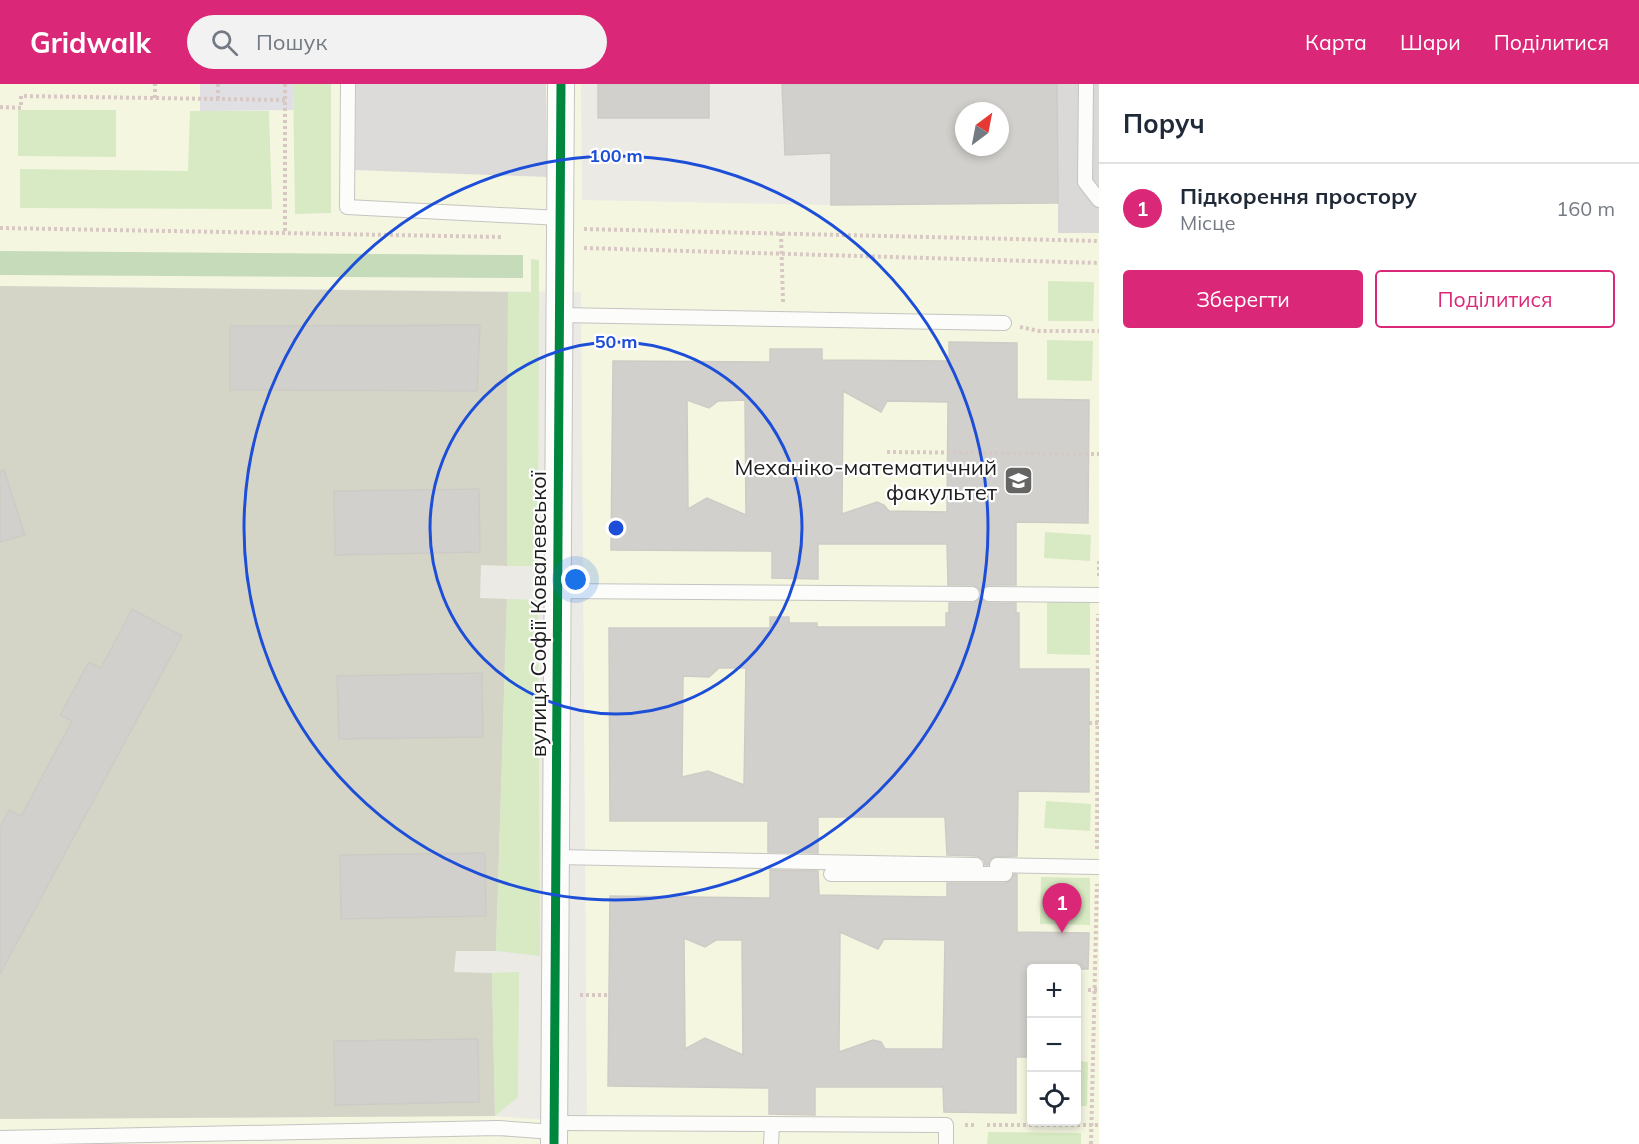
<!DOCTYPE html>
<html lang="uk">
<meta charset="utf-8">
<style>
body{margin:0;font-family:Mulish,sans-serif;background:#f2f2f3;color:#1f2937}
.controls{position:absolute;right:18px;bottom:18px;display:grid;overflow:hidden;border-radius:6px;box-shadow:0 3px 9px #0003}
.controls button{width:54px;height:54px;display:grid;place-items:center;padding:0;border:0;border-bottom:2px solid #e0e1e3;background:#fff;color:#1f2937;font:30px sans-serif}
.compass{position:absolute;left:955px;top:18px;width:54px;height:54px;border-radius:50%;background:#fff;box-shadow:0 3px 9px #0003;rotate:32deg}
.you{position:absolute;left:576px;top:496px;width:21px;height:21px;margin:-15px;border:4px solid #fff;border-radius:50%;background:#1a73e8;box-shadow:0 0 0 9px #1a73e833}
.badge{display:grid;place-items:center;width:39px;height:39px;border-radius:50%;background:#db2777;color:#fff;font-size:20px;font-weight:700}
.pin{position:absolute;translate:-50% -50px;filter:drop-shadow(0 2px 3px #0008)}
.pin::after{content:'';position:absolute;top:32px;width:21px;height:18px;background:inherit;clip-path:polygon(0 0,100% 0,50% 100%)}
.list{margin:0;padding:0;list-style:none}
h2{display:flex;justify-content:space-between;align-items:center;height:78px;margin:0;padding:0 24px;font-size:26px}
h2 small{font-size:20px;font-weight:400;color:#747a83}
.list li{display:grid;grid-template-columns:39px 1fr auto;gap:18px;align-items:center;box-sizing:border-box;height:90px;padding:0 24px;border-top:2px solid #e0e1e3}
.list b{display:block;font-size:22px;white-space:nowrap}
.list p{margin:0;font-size:20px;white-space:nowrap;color:#747a83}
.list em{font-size:20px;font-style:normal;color:#747a83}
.actions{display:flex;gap:12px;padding:18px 24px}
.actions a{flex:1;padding:14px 0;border:2px solid #db2777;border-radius:6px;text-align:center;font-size:21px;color:#db2777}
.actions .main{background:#db2777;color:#fff}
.icon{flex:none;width:33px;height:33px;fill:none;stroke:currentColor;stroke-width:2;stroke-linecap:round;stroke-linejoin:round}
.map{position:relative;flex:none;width:1099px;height:1060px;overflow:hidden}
header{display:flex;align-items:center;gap:36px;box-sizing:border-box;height:84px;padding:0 30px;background:#db2777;color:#fff}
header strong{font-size:28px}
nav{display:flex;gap:33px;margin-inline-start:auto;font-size:21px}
.search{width:420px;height:54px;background:#f2f2f3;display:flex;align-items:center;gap:15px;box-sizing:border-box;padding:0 21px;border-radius:33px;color:#747a83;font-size:22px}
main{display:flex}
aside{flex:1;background:#fff}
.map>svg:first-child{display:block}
</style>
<header>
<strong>Gridwalk</strong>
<div class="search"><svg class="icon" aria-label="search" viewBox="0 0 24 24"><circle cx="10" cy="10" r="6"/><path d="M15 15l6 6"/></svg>Пошук</div>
<nav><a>Карта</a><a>Шари</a><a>Поділитися</a></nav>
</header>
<main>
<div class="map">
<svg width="1099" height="1060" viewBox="0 0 1099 1060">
<rect width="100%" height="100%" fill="#ebeae5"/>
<polygon fill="#dad9d7" points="1057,0 1099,0 1099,149 1058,149"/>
<path fill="#f5f6e0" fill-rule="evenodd" d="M0 0H581L582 116 831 121 1058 119V149H1099V1060H0V1035L495 1032 587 1039 581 208 0 202ZM1032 884H1076V1038H1032Z"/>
<polygon fill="#d5d5c7" points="0,202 508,208 507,482 481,481 480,514 507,515 496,867 456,867 454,888 492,889 495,1032 0,1035"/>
<g fill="#d7eac3">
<polygon points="293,0 331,0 331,129 295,130"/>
<polygon points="18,26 116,26 116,73 18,72"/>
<polygon points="190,27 269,27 272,125 20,124 20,85 188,87"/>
<polygon points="531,175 539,176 538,482 507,482 508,208 531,208"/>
<polygon points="1048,197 1094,198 1093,237 1048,237"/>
<polygon points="1047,256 1093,257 1092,297 1047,296"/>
<polygon points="1045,448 1091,451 1090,477 1044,474"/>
<polygon points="507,515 538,516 540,872 496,867"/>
<polygon points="1047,518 1090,518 1090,571 1047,570"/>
<polygon points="1046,717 1091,720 1090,747 1044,744"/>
<polygon points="1041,793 1090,794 1090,841 1040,840"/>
<polygon points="519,888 518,1013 495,1032 492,889"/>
<polygon points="1077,977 1088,978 1087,1022 1077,1022"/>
<polygon points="988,1048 1081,1049 1081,1060 987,1060"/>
</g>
<polygon fill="#c5dbba" points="0,167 523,171 523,194 0,191"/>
<polygon fill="#dcdbd9" points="356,0 546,0 547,93 355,86"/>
<polygon fill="#e0e0e4" points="200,0 293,0 293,26 200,27"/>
<g fill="#d2d0cc" stroke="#cecbc6" stroke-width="1.5" fill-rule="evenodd">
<rect x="598" y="0" width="111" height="34"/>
<path d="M782 0H1057L1058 119 831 121V69L785 71ZM964 27H1000V63H964Z"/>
<polygon points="480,241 477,307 230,306 230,242"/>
<path d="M949 258 1017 259V315L1089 316 1088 439 1016 438V501H988L984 503 981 508 977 503 973 501H948L947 460H818V495L772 494V467L611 466 613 277 770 278V265H822V276L949 277ZM843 307 881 328 887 317 948 318 947 428 889 427 884 421 877 418 842 430ZM687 316 709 324 718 317 745 316 746 431 707 414 688 425Z"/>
<polygon points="4,386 25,451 0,458 0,387"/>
<polygon points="479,405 480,468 335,471 334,407"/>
<path d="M981 512 984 517 988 519H1016V529H1019V585H1089V708L1018 707 1017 772 993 773 988 781H985L984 776 977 772 947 771 945 733H818V769L768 768V737H610L609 544H770V533H789V539H817V543H946V529H949V519H973L977 517ZM719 584H746L744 701 708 687 682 693 683 592 709 593Z"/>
<polygon points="132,525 182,552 0,890 0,743 9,726 21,732 72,637 60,631 89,578 101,584"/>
<polygon points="482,589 483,653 339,655 337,592"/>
<polygon points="485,769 486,832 341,835 340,771"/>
<path d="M770 786 818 787 819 811 871 812 947 813V799H1005L1010 797 1014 790H1017V848L1089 849 1088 885H1032V973H1016V1029L944 1028 943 1003H815V1031L769 1030V1004L608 1002 610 812 770 814ZM840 848 878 865 884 855 945 856 943 965H885L881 958 873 956 839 968ZM684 854 705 863 716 856H742L743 971 705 954 685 965Z"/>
<polygon points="478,955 479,1018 335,1021 334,957"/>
</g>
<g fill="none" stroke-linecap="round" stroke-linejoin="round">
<defs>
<g id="lane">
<polyline points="348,0 347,123 560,134"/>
<polyline points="1086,0 1085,98 1099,116"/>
<polyline points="560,231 1004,239"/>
<polyline points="558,507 972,510"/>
<polyline points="989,510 1098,511"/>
<polyline points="556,773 976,781"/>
<polyline points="997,781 1097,783"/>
<polyline points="831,790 1005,790 1005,782"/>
<polyline points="554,1039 946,1041 946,1060"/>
<polyline points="0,1054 498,1044 554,1048"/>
<polyline points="771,1060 772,1040"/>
</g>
<polyline id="street" points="554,1060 561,0"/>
</defs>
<use href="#lane" stroke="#c4c4c1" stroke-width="16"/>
<use href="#street" stroke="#c4c4c1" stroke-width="28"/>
<g stroke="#d7c8c4" stroke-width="4" stroke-dasharray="3 3" stroke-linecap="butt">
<polyline points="218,0 218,15"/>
<polyline points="285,0 285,149"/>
<polyline points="155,14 155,0"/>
<polyline points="0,23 21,24 21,12 285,16"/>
<polyline points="0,144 503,153"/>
<polyline points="584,145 1099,157"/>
<polyline points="781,149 783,218"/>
<polyline points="584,164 1099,179"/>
<polyline points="1020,243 1039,247 1099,247"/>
<polyline points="887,368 1099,370"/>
<polyline points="1099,492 1099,474"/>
<polyline points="1089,639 1099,639"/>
<polyline points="1097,765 1098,530"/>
<polyline points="1088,906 1099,906"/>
<polyline points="580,911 609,911"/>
<polyline points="965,1041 975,1041"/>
<polyline points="987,1041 1099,1041"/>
<polyline points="1091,1060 1097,800"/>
</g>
<use href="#lane" stroke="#fcfcfb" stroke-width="14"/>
<use href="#street" stroke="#fcfcfb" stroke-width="26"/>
<defs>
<polyline id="cycleway" points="554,1060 561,0"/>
</defs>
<use href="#cycleway" stroke="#fff" stroke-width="13"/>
<use href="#cycleway" stroke="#00873e" stroke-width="9"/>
</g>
<g fill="none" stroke="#1d4ed8" stroke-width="3">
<circle cx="616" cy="444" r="186"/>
<circle cx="616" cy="444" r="372"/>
</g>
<defs>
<symbol id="university-square" viewBox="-11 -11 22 22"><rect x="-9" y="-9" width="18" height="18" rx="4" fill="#656563" stroke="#fff"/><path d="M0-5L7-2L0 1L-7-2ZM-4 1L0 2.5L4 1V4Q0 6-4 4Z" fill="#fff"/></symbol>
</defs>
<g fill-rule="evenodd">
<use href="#university-square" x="1002" y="380" width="33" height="33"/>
</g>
<g text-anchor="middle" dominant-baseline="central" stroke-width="4.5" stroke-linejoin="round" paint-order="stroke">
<g font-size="22" fill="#1d1d1d" stroke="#fff" text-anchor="end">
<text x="997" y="383">Механіко-математичний<tspan x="997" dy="25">факультет</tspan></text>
</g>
<g font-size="22" fill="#1d1d1d" stroke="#fff">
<text transform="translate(538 530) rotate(-90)">вулиця Софії Ковалевської</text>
</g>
</g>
<circle cx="616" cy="444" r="9" fill="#1d4ed8" stroke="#fff" stroke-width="3"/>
<g font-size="18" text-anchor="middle" font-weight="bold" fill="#1d4ed8" stroke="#fff" stroke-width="4.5" stroke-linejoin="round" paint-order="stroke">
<text x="616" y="78">100 m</text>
<text x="616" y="264">50 m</text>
</g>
</svg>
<div class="controls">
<button>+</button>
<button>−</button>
<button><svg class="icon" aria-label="locate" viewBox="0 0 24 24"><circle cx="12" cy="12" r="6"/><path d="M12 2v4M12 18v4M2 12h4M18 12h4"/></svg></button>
</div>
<svg class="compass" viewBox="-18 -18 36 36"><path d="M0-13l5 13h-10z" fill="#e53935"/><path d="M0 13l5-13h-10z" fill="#747a83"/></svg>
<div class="you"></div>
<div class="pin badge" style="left:1062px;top:849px">1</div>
</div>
<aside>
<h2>Поруч<small></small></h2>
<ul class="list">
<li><span class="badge">1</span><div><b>Підкорення простору</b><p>Місце</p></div><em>160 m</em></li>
</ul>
<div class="actions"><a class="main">Зберегти</a><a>Поділитися</a></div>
</aside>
</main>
